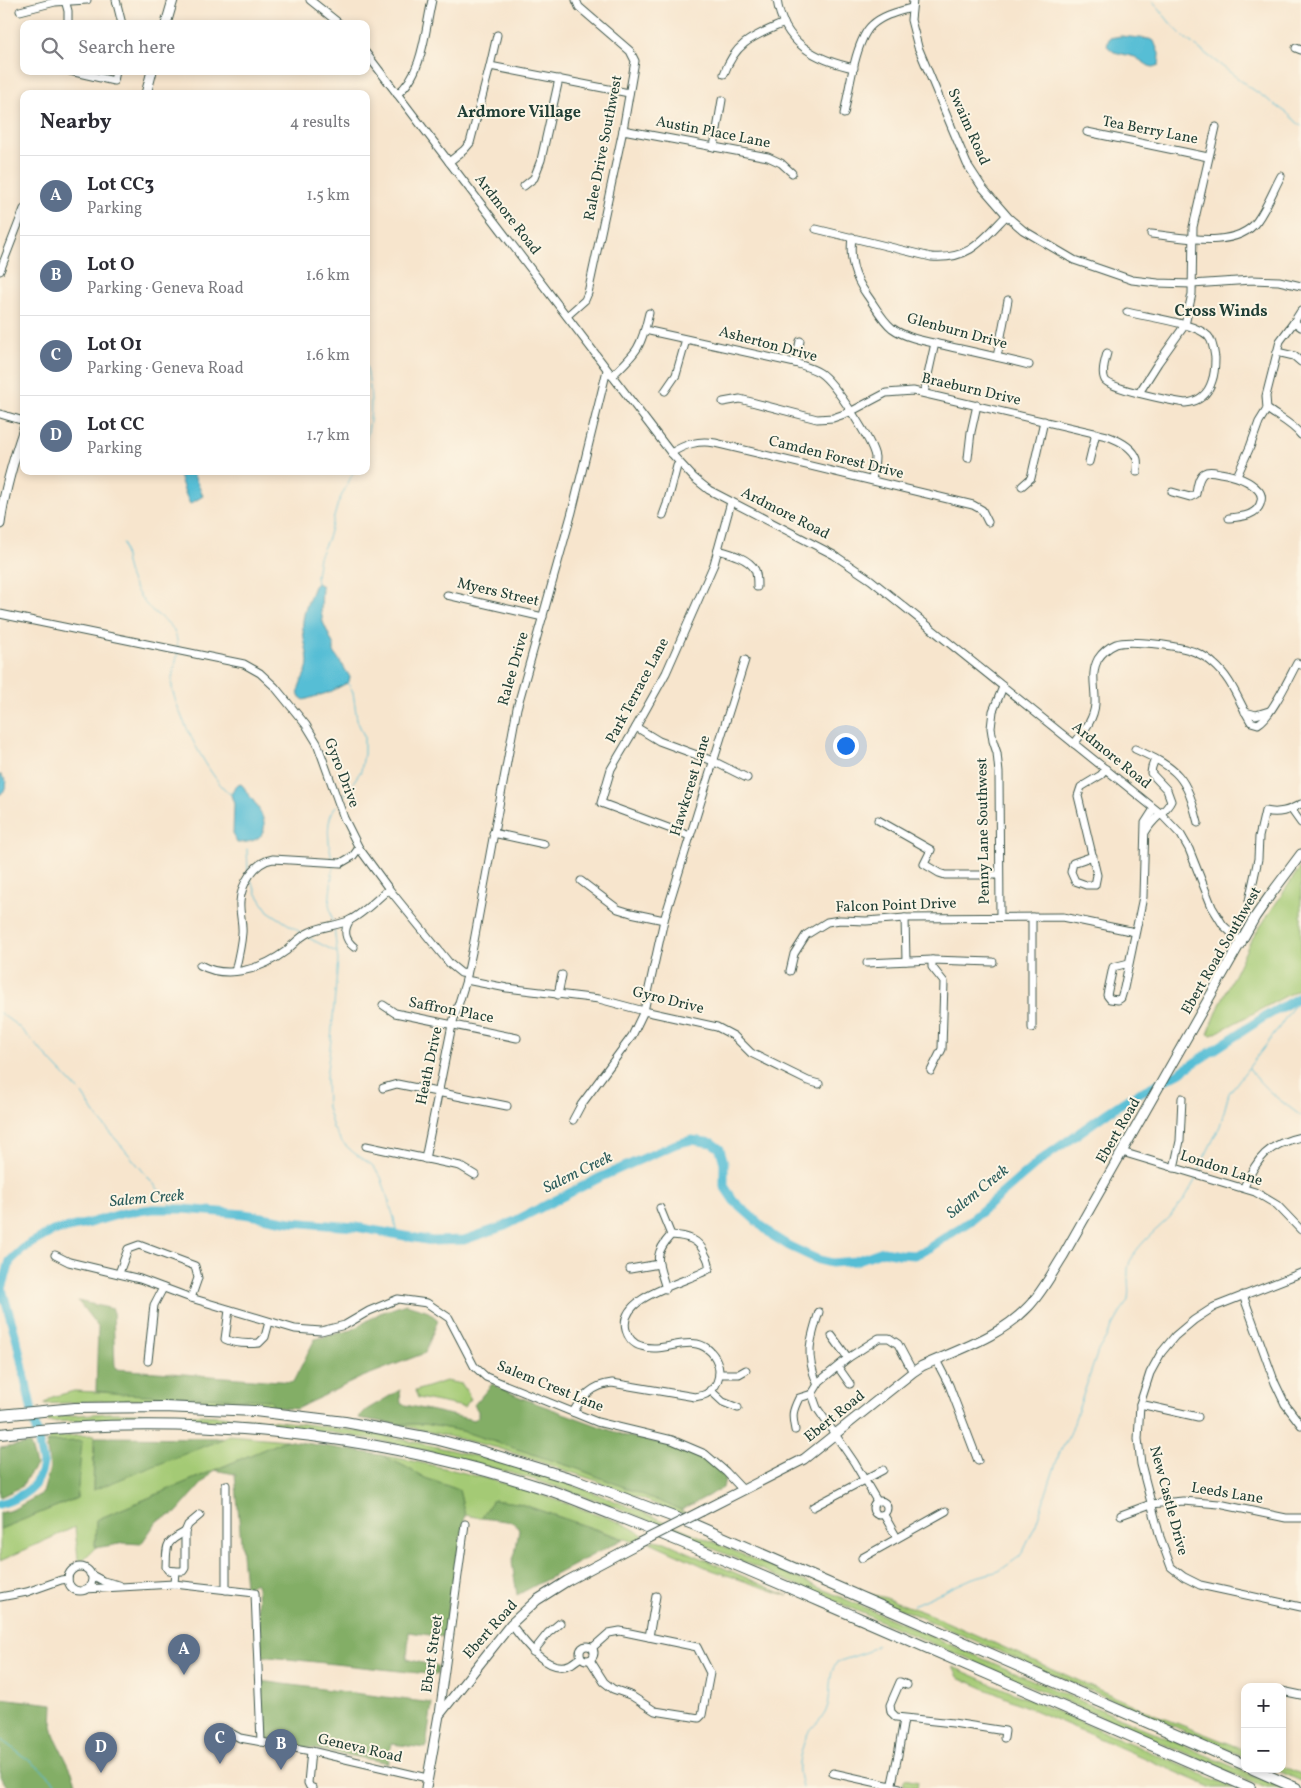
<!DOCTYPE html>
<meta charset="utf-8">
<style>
body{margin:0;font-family:Vollkorn,serif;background:#f7f7f7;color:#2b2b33}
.controls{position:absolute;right:15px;bottom:15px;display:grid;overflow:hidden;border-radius:10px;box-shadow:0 2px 8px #0003}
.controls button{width:45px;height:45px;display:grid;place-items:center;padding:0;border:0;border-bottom:1px solid #e1e1e2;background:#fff;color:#2b2b33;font:25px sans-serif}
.you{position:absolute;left:845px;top:745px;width:18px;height:18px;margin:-12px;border:4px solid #fff;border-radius:50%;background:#1a73e8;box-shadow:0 0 0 8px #1a73e833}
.badge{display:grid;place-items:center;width:32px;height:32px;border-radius:50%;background:#0b8043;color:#fff;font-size:16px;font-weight:700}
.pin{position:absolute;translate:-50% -41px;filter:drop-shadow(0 1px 2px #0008)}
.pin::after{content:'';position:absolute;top:26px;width:18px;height:15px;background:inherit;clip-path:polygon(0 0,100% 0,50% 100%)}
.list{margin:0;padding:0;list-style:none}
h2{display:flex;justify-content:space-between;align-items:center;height:65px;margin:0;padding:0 20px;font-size:21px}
h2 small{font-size:16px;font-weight:400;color:#7c7c81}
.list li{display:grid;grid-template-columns:32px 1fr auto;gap:15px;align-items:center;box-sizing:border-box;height:80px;padding:0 20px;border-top:1px solid #e1e1e2}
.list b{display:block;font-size:19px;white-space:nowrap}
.list p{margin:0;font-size:16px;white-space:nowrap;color:#7c7c81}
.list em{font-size:16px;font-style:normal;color:#7c7c81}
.icon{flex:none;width:28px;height:28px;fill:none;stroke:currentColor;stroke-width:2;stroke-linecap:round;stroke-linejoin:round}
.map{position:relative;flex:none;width:1301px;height:1788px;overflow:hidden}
.search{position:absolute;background:#fff;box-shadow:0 2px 8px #0003;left:20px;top:20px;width:350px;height:55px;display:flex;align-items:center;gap:12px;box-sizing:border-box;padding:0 18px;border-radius:10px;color:#7c7c81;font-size:19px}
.panel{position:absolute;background:#fff;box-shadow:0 2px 8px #0003;left:20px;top:90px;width:350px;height:385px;border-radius:10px}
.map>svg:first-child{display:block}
</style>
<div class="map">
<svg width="1301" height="1788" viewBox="0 0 1301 1788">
<rect width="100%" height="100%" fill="#fcf5e5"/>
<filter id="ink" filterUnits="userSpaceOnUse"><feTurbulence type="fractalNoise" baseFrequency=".02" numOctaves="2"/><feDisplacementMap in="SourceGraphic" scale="10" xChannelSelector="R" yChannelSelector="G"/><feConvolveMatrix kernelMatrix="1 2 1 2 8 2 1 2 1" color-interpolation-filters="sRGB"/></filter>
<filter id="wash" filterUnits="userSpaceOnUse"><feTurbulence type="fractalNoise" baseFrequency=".0096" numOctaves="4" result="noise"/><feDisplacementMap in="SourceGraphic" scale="20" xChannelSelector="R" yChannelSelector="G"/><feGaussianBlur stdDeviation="1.12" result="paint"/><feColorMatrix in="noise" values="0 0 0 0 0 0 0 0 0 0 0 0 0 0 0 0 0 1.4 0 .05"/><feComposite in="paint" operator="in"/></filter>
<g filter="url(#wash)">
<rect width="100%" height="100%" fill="#f7e5cd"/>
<g fill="#a4ca75" stroke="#628454">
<polygon points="1301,866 1301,988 1212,1035 1208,1034 1221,1002 1250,942"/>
<polygon points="446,1381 462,1384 471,1399 464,1407 418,1398 415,1391"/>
<path d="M74 1391 270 1400 274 1407C226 1402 177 1399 129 1400 101 1400 73 1403 44 1404L52 1397Z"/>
<path d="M109 1413C267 1412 417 1433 567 1483 616 1500 663 1521 711 1541L1282 1788H1266L619 1508C489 1462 360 1429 222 1421 164 1418 106 1420 48 1422V1417Z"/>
<polygon points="396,1424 425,1424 462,1431 581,1470 677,1508 687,1514 675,1512 594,1480 498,1448"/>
<polygon points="94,1435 93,1490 229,1435 286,1440 96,1520 95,1548 82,1561 78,1559 75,1527 0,1561 0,1529 77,1498 81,1442 46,1442 51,1437"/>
<path d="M381 1455C449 1467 516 1485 582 1509 603 1516 627 1523 644 1536L634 1542 518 1503 493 1500 481 1518 465 1515 459 1490 425 1478 404 1466Z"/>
<polygon points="655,1540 665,1542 788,1596 712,1570 650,1542"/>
<polygon points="862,1592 886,1598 931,1615 1156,1715 1245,1750 1245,1757"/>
<polygon points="953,1667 960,1670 1234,1788 1213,1788 958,1677"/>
<polygon points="1282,1766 1301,1774 1301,1781 1274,1769 1282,1769"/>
<polygon points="905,1779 918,1782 917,1788 903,1785"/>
</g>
<g fill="#83ae66" stroke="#51764d">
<polygon points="78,1301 113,1309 115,1369 293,1382 315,1339 352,1330 380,1313 406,1304 426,1310 438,1320 425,1353 360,1378 296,1409 274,1407 270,1400 122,1394 96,1391 98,1327"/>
<polygon points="492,1384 522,1398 626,1436 690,1449 727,1469 723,1488 681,1510 581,1470 462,1431 425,1424 396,1424 358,1418 366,1410 400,1390 401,1404 474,1420 478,1417 478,1411 474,1405"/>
<polygon points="95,1437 225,1438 93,1490"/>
<polygon points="286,1440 381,1455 404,1466 425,1478 459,1490 465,1515 443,1637 409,1632 407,1659 438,1667 437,1675 260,1656 257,1587 255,1583 245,1587 235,1474 214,1470 176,1513 157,1521 141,1544 125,1543 95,1548 96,1520"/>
<polygon points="82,1441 77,1498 0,1529 0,1513 12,1510 43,1493 50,1468 46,1442"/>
<polygon points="30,1444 36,1465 21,1487 0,1497 0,1448"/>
<polygon points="493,1500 518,1503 623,1539 517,1595 512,1562 515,1554 519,1530 514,1522 481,1518"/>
<polygon points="260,1681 432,1703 426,1748 391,1744 388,1763 263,1739"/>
<polygon points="0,1698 53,1704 52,1726 54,1735 73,1774 78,1788 8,1788 0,1776"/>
</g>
<g fill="#57bed5" stroke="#3b7e84">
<polygon points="1121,36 1149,39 1154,41 1160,56 1159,65 1153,67 1149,66 1135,57 1114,52 1107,46 1109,38"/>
<path d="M177 471H192L203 496 190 504C184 493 182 482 177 471Z"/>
<path d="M317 583 322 586 321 611 323 622 334 646V652L350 677 349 682 330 692 304 700 299 696C296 684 308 674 308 662 308 653 304 642 303 631 301 615 309 600 314 586Z"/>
<polygon points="0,774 7,782 4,791 0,795"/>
<path d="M241 784C245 787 245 790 248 794 266 815 277 842 237 843L233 834 234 804 231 795 235 786Z"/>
</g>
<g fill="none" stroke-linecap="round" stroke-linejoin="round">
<g stroke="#57bed5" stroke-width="1">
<polyline points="1152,0 1171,24 1185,38 1248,86 1287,113 1301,126"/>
<path d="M366 365C372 389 373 415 366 440"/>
<path d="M123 543C125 558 127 575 135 588 140 597 146 606 154 612 170 625 176 626 178 648"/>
<polyline points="317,584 316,576 319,557 328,538 338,503 354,471"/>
<path d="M178 652C176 664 171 676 172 687 175 710 212 785 232 795"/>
<polyline points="340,801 361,771 364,754 364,736 357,720 353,692 347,681"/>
<polyline points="247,849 248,871"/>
<path d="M332 860C329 843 324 821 336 806"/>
<polyline points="333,867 329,904 333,922"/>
<polyline points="250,878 257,894 268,911 303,934"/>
<polyline points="334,928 338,960 331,1040 326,1077 327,1107 333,1128 342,1142 354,1153 372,1165 381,1177 394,1218 397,1235"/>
<polyline points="307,937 336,952"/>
<polyline points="0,1013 19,1027 82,1094 97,1117 175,1209"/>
<path d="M1249 1068C1263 1089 1281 1101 1301 1116"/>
<polyline points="1199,1173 1203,1160 1220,1126 1229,1093 1276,1032 1300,996"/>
<path d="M913 1605 973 1578 999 1571 1019 1557 1024 1550 1036 1524 1059 1454 1070 1434 1098 1351 1128 1300C1130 1289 1127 1279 1128 1269 1130 1250 1157 1230 1170 1217 1174 1210 1181 1205 1185 1198 1189 1191 1193 1184 1197 1177"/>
<polyline points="0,1739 46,1773 61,1788"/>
<path d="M802 1788C801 1781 798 1773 799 1765 799 1758 804 1741 807 1735 812 1726 822 1720 826 1711 833 1695 826 1676 837 1662L867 1652 877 1645"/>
</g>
<path stroke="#57bed5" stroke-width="9" d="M0 1504C22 1497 40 1488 43 1463L17 1341 2 1289 10 1261 26 1246 53 1231 86 1224 124 1213 153 1209H183L244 1214 291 1222 327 1225 356 1227 432 1241 464 1240 505 1226 601 1177 676 1144 692 1140 712 1143 720 1149 724 1163V1186L734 1201 773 1236 789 1246 819 1260 832 1263 855 1261 883 1251 899 1254 914 1255 926 1250 970 1221 1041 1160 1108 1112 1131 1097 1179 1073 1261 1019 1301 996"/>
</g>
</g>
<g filter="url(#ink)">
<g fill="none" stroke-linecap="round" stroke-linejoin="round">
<defs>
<g id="minor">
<polyline points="65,0 68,11 68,24"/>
<polyline points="116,0 122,24"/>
<polyline points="310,0 340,24"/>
<path d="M777 0C783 43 816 60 854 68"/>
<polyline points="913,0 911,20 918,47 967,164 982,187 1009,218 1023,230 1074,260 1132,280 1158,283 1192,284 1252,280 1279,281 1301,286"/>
<polyline points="20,11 55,2 87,0"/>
<polyline points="1296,48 1301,50"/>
<polyline points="366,53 671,453 694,478 709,490 834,555 871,580 1160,813 1181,835 1189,849 1212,907 1223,925 1242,943"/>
<polyline points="490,66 629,93"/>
<polyline points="70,71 114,81 116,71"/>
<path d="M724 74C736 41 755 36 784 23"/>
<path d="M397 94C423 75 425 30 432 0"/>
<path d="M844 114C849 92 855 40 872 25 883 15 897 12 911 8"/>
<polyline points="623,130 768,157 781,163 792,173"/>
<polyline points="1087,132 1208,157"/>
<polyline points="714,147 722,100"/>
<polyline points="449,162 464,150 470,143 490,66 497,35"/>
<polyline points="524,186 534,178 541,160 559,79"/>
<path d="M816 229 931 257C969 260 982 241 1006 216"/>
<path d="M1151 234C1182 237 1236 250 1257 221 1267 207 1273 191 1281 176"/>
<path d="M852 237C849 260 854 277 867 295 875 306 882 320 892 328 907 339 930 342 947 346 974 352 1002 358 1029 365"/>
<polyline points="0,271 24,209"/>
<path d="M1301 311 1294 322 1280 341 1266 396 1267 409C1278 417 1293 424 1301 435"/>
<polyline points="567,316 585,300 588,293 623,130 635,61 630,51 579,7 576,0"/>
<polyline points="1294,322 1301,327"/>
<path d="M645 330 795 363C804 366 812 368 820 373 834 382 873 442 875 457 875 465 873 473 872 480"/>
<polyline points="1277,352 1294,356 1301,362"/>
<path d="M1107 353C1105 361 1101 372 1105 380 1111 389 1172 401 1185 403 1199 402 1208 394 1212 381 1215 373 1215 366 1215 358 1214 351 1213 341 1208 336 1196 323 1146 317 1127 312"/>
<polyline points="997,357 1008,300"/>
<polyline points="795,363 800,341"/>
<path d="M612 376C638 351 641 348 649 313"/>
<polyline points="665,391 676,375 686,340"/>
<polyline points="924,393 935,343"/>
<polyline points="1139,393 1158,363 1185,325 1192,294 1193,227 1216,127"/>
<path d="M723 402 740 399 817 419 833 418 850 412 886 393 913 391 1107 436C1118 440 1133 447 1137 459 1138 462 1137 468 1137 472"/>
<polyline points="0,414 24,421"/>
<path d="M671 453C686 444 698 440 715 443L973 505 982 510 988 522"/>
<polyline points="968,458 971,432 977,405"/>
<polyline points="1089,462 1096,433"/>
<polyline points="1237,476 1250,447 1259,422 1267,409"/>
<polyline points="1022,486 1031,478 1044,421"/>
<path d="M1172 492 1190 497 1196 494C1197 488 1198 477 1204 473 1209 470 1215 472 1220 473 1233 475 1248 479 1258 490 1261 493 1262 497 1261 501 1258 516 1241 517 1229 518"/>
<polyline points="663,515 667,504 677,466 680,464"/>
<path d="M718 550C729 553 749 558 755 570 757 574 757 582 757 587"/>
<polyline points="447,595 543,617"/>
<polyline points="0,614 244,664 260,673 275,687 306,725 317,743 344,818 359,848 389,889 450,964 461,973 467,974"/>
<polyline points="1245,712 1256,715 1269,711"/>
<polyline points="636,727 659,741 713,761 747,778"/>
<path d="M1074 744C1083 732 1094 720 1095 704 1096 688 1090 674 1098 659 1102 653 1109 647 1116 644 1130 639 1180 646 1195 652 1202 655 1209 659 1214 664 1232 679 1239 703 1251 722L1258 724C1271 717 1289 678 1297 663L1301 665"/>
<path d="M1135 749C1179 769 1186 776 1198 823"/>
<polyline points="1291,809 1301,823"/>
<polyline points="878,820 931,850 924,864 939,873 945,875 999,875"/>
<path d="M1146 831C1153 818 1166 812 1171 801L1167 790 1151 773 1152 767 1155 759"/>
<polyline points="493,833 544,844"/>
<polyline points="690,836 601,803 611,769 636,727 666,673 714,564 731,502"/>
<polyline points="1093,856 1073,863 1071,872 1075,881 1086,885 1095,885 1097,875 1078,796 1081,787 1101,775 1106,769"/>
<polyline points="581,881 618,909 631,913 664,920"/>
<path d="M1249 901 1258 859 1259 837 1265 811C1279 814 1288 811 1301 804"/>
<polyline points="1000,917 999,773 997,753 993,741 991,728 993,711 1003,687"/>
<polyline points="905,918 906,961"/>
<path d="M350 920C343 930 345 940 354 947"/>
<polyline points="867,963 932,960 993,962"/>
<polyline points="1129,963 1113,967 1107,995 1110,999 1118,1000 1121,998 1124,988 1143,897 1145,823 1154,809"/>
<path d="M200 965C227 980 262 969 286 951 293 945 300 936 310 932 322 926 338 926 350 920 364 913 377 899 389 889"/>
<path d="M235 971C238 959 241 946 242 933 243 923 239 912 240 902 241 884 254 862 273 859L341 863 353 856 359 848"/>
<polyline points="790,971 794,954 806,935 827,922 840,920 866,921 905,918 1063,917 1135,932"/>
<polyline points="466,980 507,988 599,999 644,1011 717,1027 734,1036 751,1053 808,1081 819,1084"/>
<polyline points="558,995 562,975"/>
<polyline points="383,1005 395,1013 517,1038"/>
<polyline points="1032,1028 1032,917"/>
<polyline points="931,1071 942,1049 944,982 932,967 932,960"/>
<polyline points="383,1088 397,1084 507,1106"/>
<polyline points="573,1120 581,1105 632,1036 644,1011 664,920 745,660"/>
<polyline points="366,1146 460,1166 475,1175"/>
<polyline points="1122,1152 1255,1192 1277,1205 1301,1230"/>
<polyline points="425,1159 452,1025 466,980 472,952 517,708 572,512 607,370"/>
<polyline points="1174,1168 1180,1141 1182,1098"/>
<path d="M1244 1187C1257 1158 1268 1144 1301 1137"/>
<polyline points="660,1208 671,1235"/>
<polyline points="55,1255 69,1262 140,1279 191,1298 295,1329 321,1331 345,1325 369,1311 398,1299 427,1303 449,1318 474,1366 486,1377 597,1422 672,1440 705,1454 726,1472 742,1489"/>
<polyline points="630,1269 659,1264"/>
<polyline points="119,1273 128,1249 139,1245 195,1266 198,1278 191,1298"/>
<polyline points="1301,1273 1214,1307 1194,1320 1175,1336 1161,1353 1150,1373 1140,1404 1138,1439 1141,1464 1160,1537 1171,1567 1184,1577 1200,1585 1301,1607"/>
<polyline points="1243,1295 1275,1383 1285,1404 1301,1425"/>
<path d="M229 1310 225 1339C235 1344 248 1344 259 1343L265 1337 269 1322"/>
<polyline points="832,1336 848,1358"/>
<polyline points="936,1360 949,1385 978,1461"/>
<polyline points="148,1361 154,1305 163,1288"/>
<polyline points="838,1367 850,1384"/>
<polyline points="719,1374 739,1374 746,1370"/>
<path d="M817 1383C805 1354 810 1341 819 1312"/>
<polyline points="710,1390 723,1402 738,1408"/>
<polyline points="1140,1404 1198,1417"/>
<path d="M573 1412C583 1396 593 1385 612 1383L695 1397C698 1396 703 1396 706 1394 728 1382 720 1349 697 1344 679 1340 660 1353 641 1346 633 1344 628 1337 626 1330 617 1295 687 1283 709 1269 710 1263 708 1259 705 1254 699 1239 687 1236 671 1235 651 1257 659 1263 666 1289"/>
<path d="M795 1430C792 1415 792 1412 799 1398L812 1394"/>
<circle cx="880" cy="1508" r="7"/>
<polyline points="877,1501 854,1462 817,1408 812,1394 820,1381 848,1358 879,1338 889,1338 898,1344 913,1372"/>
<polyline points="813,1507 883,1470"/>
<polyline points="884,1515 897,1538"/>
<polyline points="1121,1515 1151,1504 1183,1501 1219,1504 1286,1518 1301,1518"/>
<polyline points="862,1558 946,1511"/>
<circle cx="80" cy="1579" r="12"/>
<path d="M175 1571 168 1570 166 1567C167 1545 164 1543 185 1532"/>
<polyline points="90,1574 103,1581 119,1585"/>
<polyline points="174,1584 175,1571 183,1571 185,1568 185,1532 188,1525 200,1515"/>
<polyline points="85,1589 174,1584 255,1593 261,1742"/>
<polyline points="226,1590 226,1485"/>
<polyline points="0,1597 27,1592 61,1580 68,1579"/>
<path d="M511 1624C522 1639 548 1676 571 1664 574 1662 578 1659 581 1657"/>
<polyline points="649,1637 656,1596"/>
<circle cx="587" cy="1653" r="7"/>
<polyline points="533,1652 548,1633 560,1623"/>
<polyline points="590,1660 604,1682 613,1689 630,1695 655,1711 699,1718 702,1715 710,1673 697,1647 620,1631 609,1633 592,1648"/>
<polyline points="907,1685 900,1682 890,1705 891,1712 896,1717 953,1723 1005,1731 1004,1738"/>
<polyline points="1282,1691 1301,1695"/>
<polyline points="439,1714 465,1524"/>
<polyline points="229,1732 240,1738 311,1751 427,1778"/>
<polyline points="311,1751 308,1783 310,1787 313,1788"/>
<polyline points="833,1773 900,1788"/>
<polyline points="891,1788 898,1755 904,1719"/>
</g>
<g id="major">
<polyline points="166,24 173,0"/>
<polyline points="146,94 152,71"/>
<path d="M0 524C4 491 13 461 24 429"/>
<path d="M702 1511 804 1459 913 1372 922 1366C960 1349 1000 1337 1029 1306 1043 1291 1052 1273 1063 1256L1255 917 1271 894 1301 854"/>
<polyline points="426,1788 439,1715 511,1624 537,1600 567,1581 637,1544"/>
</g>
<g id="highway">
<polyline points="0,1415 75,1408 164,1407 255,1411 345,1422 435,1439 481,1451 576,1480 695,1525 1245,1765"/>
<path d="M0 1434C183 1412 374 1432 549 1490 570 1497 590 1506 611 1514 695 1546 778 1583 861 1619 990 1676 1120 1732 1250 1788"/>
<polyline points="1253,1769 1296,1788"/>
</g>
</defs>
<use href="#minor" stroke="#3f564b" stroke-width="9"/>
<use href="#major" stroke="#3f564b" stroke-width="11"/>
<use href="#highway" stroke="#3f564b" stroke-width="12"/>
<use href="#minor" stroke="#fff" stroke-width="7"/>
<use href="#major" stroke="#fff" stroke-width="9"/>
<use href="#highway" stroke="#fff" stroke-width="10"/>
<defs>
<polyline id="major-bridge" points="637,1544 702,1511"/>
</defs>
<use href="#major-bridge" stroke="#3f564b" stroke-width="11" stroke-linecap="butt"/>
<use href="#major-bridge" stroke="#fff" stroke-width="9"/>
</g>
</g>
<g text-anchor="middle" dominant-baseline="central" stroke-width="4" stroke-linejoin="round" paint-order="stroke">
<g font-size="15" fill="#1f3d34" stroke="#fcf5e5">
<text transform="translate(968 127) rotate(66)">Swaim Road</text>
<text transform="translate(1150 131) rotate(11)">Tea Berry Lane</text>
<text transform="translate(713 133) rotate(11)">Austin Place Lane</text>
<text transform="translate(604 148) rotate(-79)">Ralee Drive Southwest</text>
<text transform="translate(507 215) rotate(52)">Ardmore Road</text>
<text transform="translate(957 332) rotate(15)">Glenburn Drive</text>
<text transform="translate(768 345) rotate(15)">Asherton Drive</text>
<text transform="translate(971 390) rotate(13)">Braeburn Drive</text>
<text transform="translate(836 458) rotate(14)">Camden Forest Drive</text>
<text transform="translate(785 514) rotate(27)">Ardmore Road</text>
<text transform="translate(498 593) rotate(13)">Myers Street</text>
<text transform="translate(514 669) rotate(-74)">Ralee Drive</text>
<text transform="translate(638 691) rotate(-62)">Park Terrace Lane</text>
<text transform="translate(1111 756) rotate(39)">Ardmore Road</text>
<text transform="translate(341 773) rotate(69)">Gyro Drive</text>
<text transform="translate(691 786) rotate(-73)">Hawkcrest Lane</text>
<text transform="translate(984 831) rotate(-91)">Penny Lane Southwest</text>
<text transform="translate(896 906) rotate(-2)">Falcon Point Drive</text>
<text transform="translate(1222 951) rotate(-60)">Ebert Road Southwest</text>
<text transform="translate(668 1001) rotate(14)">Gyro Drive</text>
<text transform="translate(451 1011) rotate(11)">Saffron Place</text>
<text transform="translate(430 1066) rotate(-78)">Heath Drive</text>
<text transform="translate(1119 1131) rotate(-60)">Ebert Road</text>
<text transform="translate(1221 1169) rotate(18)">London Lane</text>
<text transform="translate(550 1387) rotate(22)">Salem Crest Lane</text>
<text transform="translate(835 1417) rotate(-39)">Ebert Road</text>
<text transform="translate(1227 1494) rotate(9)">Leeds Lane</text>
<text transform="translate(1168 1501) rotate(75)">New Castle Drive</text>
<text transform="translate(491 1630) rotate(-48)">Ebert Road</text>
<text transform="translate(433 1654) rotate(-82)">Ebert Street</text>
<text transform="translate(360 1749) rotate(13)">Geneva Road</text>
</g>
<g font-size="16" font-weight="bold" fill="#1f3d34" stroke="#fcf5e5">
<text x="519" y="113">Ardmore Village</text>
<text x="1221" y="312">Cross Winds</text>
</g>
<g font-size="16" font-style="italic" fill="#2d5d5c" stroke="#fcf5e5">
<text transform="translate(578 1173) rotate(-26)">Salem Creek</text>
<text transform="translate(978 1192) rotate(-39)">Salem Creek</text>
<text transform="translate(147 1199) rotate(-5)">Salem Creek</text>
</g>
</g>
</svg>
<div class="controls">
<button>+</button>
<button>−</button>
</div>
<div class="you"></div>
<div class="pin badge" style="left:184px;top:1675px;background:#5c6f8a">A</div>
<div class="pin badge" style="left:281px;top:1770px;background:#5c6f8a">B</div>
<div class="pin badge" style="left:220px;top:1764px;background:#5c6f8a">C</div>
<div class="pin badge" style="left:101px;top:1773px;background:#5c6f8a">D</div>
<div class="search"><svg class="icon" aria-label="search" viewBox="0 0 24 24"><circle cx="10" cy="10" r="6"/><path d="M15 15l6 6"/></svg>Search here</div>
<section class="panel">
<h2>Nearby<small>4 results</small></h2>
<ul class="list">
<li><span class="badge" style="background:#5c6f8a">A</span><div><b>Lot CC3</b><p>Parking</p></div><em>1.5 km</em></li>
<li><span class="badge" style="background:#5c6f8a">B</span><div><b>Lot O</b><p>Parking · Geneva Road</p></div><em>1.6 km</em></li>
<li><span class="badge" style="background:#5c6f8a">C</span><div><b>Lot O1</b><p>Parking · Geneva Road</p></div><em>1.6 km</em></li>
<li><span class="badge" style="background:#5c6f8a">D</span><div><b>Lot CC</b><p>Parking</p></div><em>1.7 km</em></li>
</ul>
</section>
</div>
